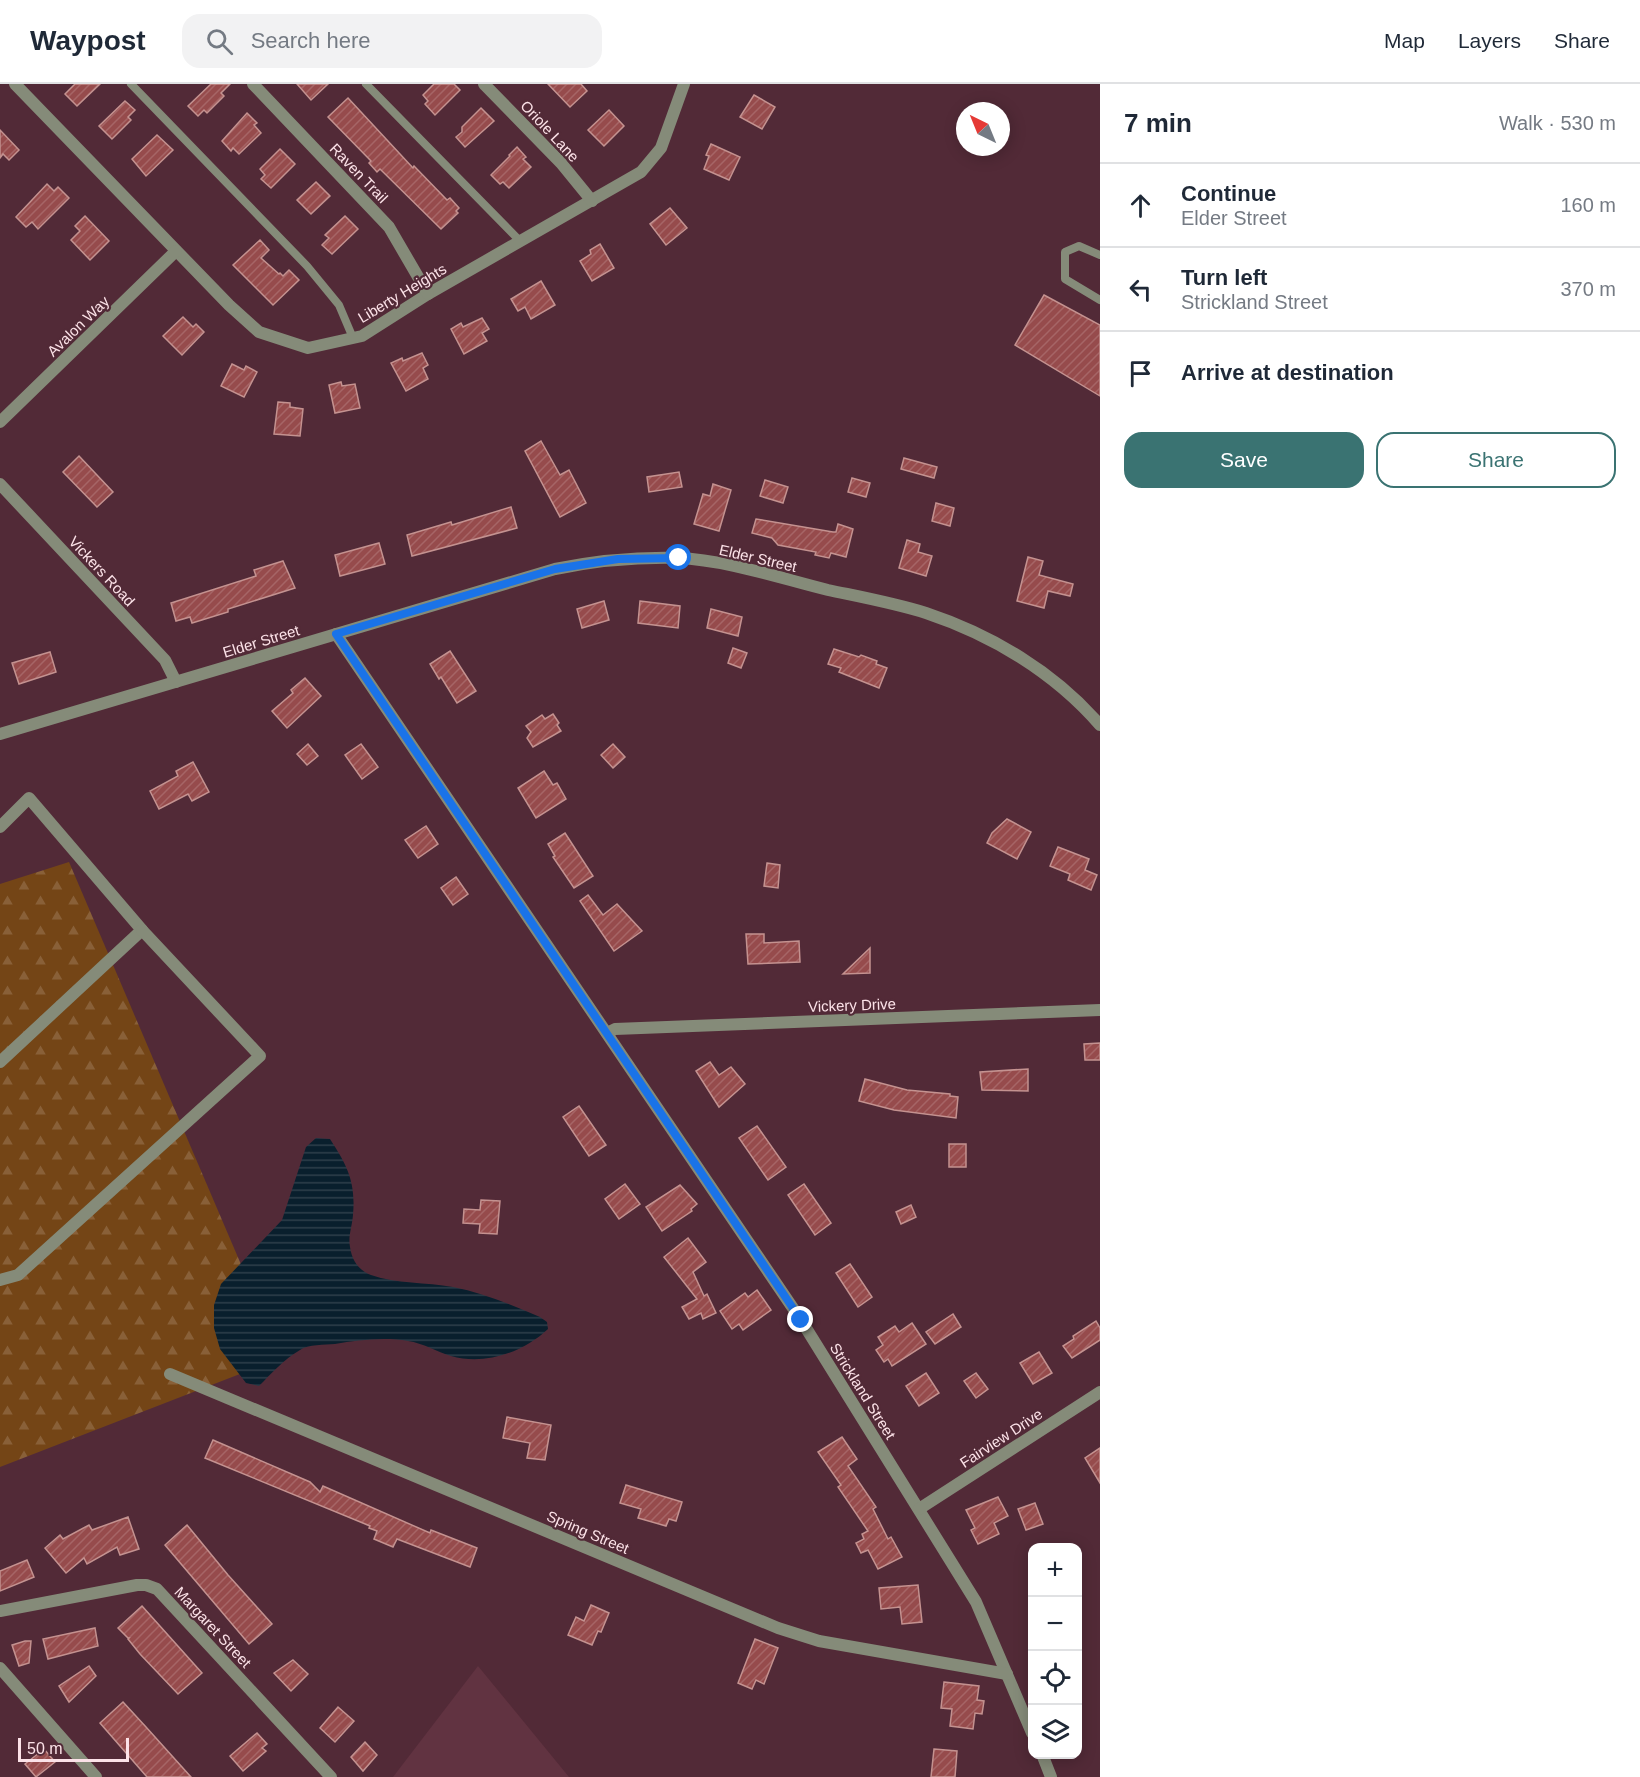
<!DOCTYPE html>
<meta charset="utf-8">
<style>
body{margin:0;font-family:Arial,sans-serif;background:#f2f2f3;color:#1f2937}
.controls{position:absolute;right:18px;bottom:18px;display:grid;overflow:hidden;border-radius:12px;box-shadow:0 3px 15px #0003}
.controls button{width:54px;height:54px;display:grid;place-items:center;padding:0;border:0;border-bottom:2px solid #e0e1e3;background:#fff;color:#1f2937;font:30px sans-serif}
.compass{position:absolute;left:956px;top:18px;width:54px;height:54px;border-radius:50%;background:#fff;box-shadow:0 3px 15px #0003;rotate:317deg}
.scale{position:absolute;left:18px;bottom:15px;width:111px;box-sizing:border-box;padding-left:6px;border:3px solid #fce2e8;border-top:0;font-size:16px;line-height:21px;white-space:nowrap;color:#fce2e8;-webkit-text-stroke:4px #522a37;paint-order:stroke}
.stop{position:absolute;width:18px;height:18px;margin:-14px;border:4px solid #1a73e8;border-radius:50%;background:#fff}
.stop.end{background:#1a73e8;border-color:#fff;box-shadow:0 2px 6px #0008}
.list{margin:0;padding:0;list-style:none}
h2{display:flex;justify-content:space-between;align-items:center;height:78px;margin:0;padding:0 24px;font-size:26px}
h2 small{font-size:20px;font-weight:400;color:#747a83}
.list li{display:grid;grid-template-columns:39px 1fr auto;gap:18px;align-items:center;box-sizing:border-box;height:84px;padding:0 24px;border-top:2px solid #e0e1e3}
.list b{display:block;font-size:22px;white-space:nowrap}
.list p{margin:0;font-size:20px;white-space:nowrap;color:#747a83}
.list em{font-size:20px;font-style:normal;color:#747a83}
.actions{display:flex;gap:12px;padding:18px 24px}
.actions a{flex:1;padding:14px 0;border:2px solid #3a7372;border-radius:18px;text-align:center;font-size:21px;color:#3a7372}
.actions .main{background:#3a7372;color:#fff}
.icon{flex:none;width:33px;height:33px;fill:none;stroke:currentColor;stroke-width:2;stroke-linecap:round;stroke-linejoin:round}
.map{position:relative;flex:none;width:1100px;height:1693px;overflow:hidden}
header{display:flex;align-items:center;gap:36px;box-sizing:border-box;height:84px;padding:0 30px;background:#fff;border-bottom:2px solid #e0e1e3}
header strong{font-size:28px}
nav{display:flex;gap:33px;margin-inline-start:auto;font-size:21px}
.search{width:420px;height:54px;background:#f2f2f3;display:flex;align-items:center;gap:15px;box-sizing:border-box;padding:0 21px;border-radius:18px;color:#747a83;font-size:22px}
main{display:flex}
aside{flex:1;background:#fff}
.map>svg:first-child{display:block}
</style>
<header>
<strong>Waypost</strong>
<div class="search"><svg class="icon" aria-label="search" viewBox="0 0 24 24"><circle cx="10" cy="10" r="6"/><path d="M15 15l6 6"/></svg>Search here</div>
<nav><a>Map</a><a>Layers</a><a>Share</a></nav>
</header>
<main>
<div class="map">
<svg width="1100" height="1693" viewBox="0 0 1100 1693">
<defs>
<pattern id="forest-firs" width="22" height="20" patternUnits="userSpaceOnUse" patternTransform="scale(1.5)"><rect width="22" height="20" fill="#744516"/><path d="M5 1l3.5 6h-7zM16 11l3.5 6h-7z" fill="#896038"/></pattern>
<pattern id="water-rules" width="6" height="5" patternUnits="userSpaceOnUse" patternTransform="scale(1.5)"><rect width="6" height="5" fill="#091f2d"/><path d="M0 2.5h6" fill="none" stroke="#2e3f4b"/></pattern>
<pattern id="building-hatch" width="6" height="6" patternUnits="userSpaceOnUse" patternTransform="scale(1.5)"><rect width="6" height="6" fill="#964b4c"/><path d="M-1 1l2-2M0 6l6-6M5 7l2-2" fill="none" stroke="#a66566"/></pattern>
</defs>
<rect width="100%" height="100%" fill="#522a37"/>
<polygon fill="#613341" points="478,1582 569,1693 393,1693"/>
<polygon fill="url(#forest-firs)" points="69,778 281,1274 0,1383 0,800"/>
<path fill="url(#water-rules)" d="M316 1054 330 1055C347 1081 356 1098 353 1131 352 1143 348 1152 350 1163 352 1176 358 1186 371 1191 397 1200 426 1198 453 1203 483 1209 512 1221 540 1233L547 1238 548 1245C524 1268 485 1282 451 1272 437 1268 423 1259 408 1257 385 1253 358 1256 335 1260 325 1261 308 1260 300 1266 284 1275 271 1290 259 1302L246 1299 220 1265 214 1244V1221L221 1200 282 1136 306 1063Z"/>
<g fill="url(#building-hatch)" stroke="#c49290" stroke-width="1.5">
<polygon points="75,0 100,0 77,22 65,10"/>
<polygon points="211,0 230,0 221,9 224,12 207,29 204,26 198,32 188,22"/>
<polygon points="297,0 328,0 311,16"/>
<polygon points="434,0 454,0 460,6 435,31 425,20 428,17 423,11"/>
<polygon points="548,0 581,0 587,7 570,23"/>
<polygon points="754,11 775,23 762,45 740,33"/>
<polygon points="348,14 413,84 414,82 447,116 450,114 459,124 456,127 458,129 441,145 380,85 377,88 369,79 371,77 328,33"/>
<polygon points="125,17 135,26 128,33 131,36 112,55 99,42"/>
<polygon points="481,24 494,37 465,63 456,53 462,48 462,43"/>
<polygon points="609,26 624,42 604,62 588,46"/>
<polygon points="247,29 257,39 254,41 261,49 239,70 233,64 231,67 222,57"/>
<polygon points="0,46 19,66 9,76 3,70 0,74"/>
<polygon points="157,51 173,66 146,92 132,75"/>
<polygon points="711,60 740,73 729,96 704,85 709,72 706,71"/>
<polygon points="517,63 526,73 523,75 531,83 509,104 503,98 500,100 491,91 510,72 509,71"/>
<polygon points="280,65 295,80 271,104 261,95 265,91 260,85"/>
<polygon points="316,98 330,112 311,130 297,116"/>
<polygon points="47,100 54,107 58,103 69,114 38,145 32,138 26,143 16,133"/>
<polygon points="670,124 687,144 666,161 650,140"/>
<polygon points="85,132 109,157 90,176 71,156 80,147 75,142"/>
<polygon points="345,132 358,145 332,170 322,161 329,154 325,151"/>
<polygon points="260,156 269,166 261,174 279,190 280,189 283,192 289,186 299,196 273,221 233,181"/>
<polygon points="600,160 614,184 592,197 580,177 591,170 590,166"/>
<polygon points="541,197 555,221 531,235 525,223 518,227 511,215"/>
<polygon points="1044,211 1100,241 1100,312 1015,261"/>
<polygon points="183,233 193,243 196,240 204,248 182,271 163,252"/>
<polygon points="482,234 489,245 482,249 487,257 464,270 451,245 461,239 463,243"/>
<polygon points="422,269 428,281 423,284 428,295 406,307 391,279 402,274 403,277"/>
<polygon points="232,280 244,286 246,282 257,288 244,313 221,302"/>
<polygon points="341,298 342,302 355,300 360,324 335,329 329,301"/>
<polygon points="278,318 290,319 290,323 303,325 300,352 274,350"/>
<polygon points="541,357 560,391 569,386 586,419 560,433 525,367"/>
<polygon points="79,372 113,408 97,423 63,388"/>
<polygon points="904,374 937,383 934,394 901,385"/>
<polygon points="679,388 682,403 649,408 647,393"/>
<polygon points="852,394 870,399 866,413 848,408"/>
<polygon points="765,396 788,403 783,419 760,412"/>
<polygon points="713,400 731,406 719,447 694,440 703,410 710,412"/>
<polygon points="936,419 954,424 950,442 932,437"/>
<polygon points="511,423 517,444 412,472 407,451 451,438 452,441"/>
<polygon points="756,435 833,448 836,448 838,440 853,445 846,473 831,469 829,474 815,471 816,468 778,461 772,454 752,449"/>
<polygon points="907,456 920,460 918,468 932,472 926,492 899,484"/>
<polygon points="379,459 385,480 340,492 335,471"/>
<polygon points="1028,473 1043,477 1039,491 1073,500 1070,512 1048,507 1044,524 1017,517"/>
<polygon points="283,477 295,504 228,525 228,528 192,539 190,533 176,537 171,519 256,492 254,486"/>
<polygon points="604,517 609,536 582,544 577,525"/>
<polygon points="640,517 680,522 678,544 638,539"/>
<polygon points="711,525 742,533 738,552 707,544"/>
<polygon points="733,564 747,569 741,584 728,579"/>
<polygon points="834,565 859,573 861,571 877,577 876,580 887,584 879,604 839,588 841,584 828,580"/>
<polygon points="450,567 476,607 457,619 441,593 439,595 430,580"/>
<polygon points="50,568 56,588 19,600 12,579"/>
<polygon points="305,594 321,612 287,644 272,627 293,609 291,606"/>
<polygon points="553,630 559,639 557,641 561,647 533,663 527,654 531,648 526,642 542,631 545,635"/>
<polygon points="308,660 318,672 307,681 297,670"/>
<polygon points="361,660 378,683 362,695 345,671"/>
<polygon points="613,660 625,673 613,684 601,671"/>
<polygon points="193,678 209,708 192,717 188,710 159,725 150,707 178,692 176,687"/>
<polygon points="544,687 553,701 557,699 566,715 536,734 518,704"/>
<polygon points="1007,735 1031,748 1017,775 987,759 992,749"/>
<polygon points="426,742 438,760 418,774 405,756"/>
<polygon points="565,749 593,792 574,804 553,773 555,772 548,760"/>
<polygon points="1058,763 1089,775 1085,786 1097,791 1091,806 1068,796 1070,790 1050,782"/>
<polygon points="767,779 780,781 778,804 764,802"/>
<polygon points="456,793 468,810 453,821 441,804"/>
<polygon points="588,811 603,831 617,820 642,847 614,867 580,817"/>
<polygon points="746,850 764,850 764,859 799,857 800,878 748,880"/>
<polygon points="870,864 870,889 843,890"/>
<polygon points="1100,959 1100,976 1085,976 1084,960"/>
<polygon points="710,978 719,991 731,983 745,1000 719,1023 696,987"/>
<polygon points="1028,985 1028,1007 982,1006 980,988"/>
<polygon points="865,995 907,1006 950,1010 950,1012 958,1013 956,1034 894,1026 859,1017"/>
<polygon points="579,1022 606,1061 589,1072 563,1033"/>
<polygon points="757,1042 786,1083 768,1096 739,1054"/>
<rect x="949" y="1060" width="17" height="23"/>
<polygon points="625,1100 640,1120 619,1135 605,1115"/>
<polygon points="804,1100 831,1139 815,1151 788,1111"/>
<polygon points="680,1101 697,1120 691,1125 692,1127 662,1147 646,1123"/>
<polygon points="481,1116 500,1117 497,1150 479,1149 480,1140 463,1139 464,1125 480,1126"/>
<polygon points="911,1121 916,1133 901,1140 896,1128"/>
<polygon points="688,1154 706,1178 693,1188 704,1212 707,1210 716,1229 703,1235 701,1229 689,1235 682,1223 697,1215 664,1173"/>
<polygon points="850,1180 872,1213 858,1223 836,1189"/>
<polygon points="757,1206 771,1226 743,1246 739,1240 732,1245 720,1227 745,1209 748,1213"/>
<polygon points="953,1230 961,1243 935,1260 926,1248"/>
<polygon points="1096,1237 1100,1244 1100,1256 1072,1274 1063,1262 1074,1255 1073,1252"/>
<polygon points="912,1239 926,1260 892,1282 888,1275 884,1278 876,1266 883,1261 878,1253 895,1242 899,1248"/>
<polygon points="1039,1268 1052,1289 1033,1300 1020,1279"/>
<polygon points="926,1289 939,1309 919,1322 906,1302"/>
<polygon points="976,1289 988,1305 976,1314 964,1297"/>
<polygon points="507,1333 551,1341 545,1376 527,1374 530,1359 503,1354"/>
<polygon points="842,1353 857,1375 848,1382 876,1423 873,1425 888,1455 891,1453 902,1473 878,1485 868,1466 861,1469 856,1459 864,1455 862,1450 868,1447 838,1403 841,1401 818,1368"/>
<polygon points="213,1356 310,1398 320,1408 323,1402 430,1449 431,1446 477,1464 470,1483 397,1455 393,1463 374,1455 377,1447 369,1444 370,1442 205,1374"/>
<polygon points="1100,1364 1100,1399 1085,1374"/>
<polygon points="626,1401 682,1418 676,1437 669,1435 666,1442 638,1434 641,1425 620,1419"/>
<polygon points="998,1413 1008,1432 994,1439 999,1450 978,1460 971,1446 975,1444 966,1426"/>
<polygon points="1035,1419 1043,1440 1026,1446 1018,1425"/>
<polygon points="128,1433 139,1465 120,1471 117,1463 87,1480 84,1474 66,1489 45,1464 60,1451 63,1455 89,1441 92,1446"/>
<polygon points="187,1441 228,1491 272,1540 249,1560 165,1461"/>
<polygon points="27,1476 34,1493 0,1507 0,1487"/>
<polygon points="918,1501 922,1538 902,1540 900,1523 881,1525 879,1504"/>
<polygon points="591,1521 609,1529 601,1548 598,1547 592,1561 568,1551 576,1533 584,1537"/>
<polygon points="142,1522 202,1589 178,1610 140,1570 128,1555 129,1554 128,1554 118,1544"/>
<polygon points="95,1544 98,1562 48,1575 43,1555"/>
<polygon points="755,1555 778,1564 764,1600 756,1596 752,1605 738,1599"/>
<polygon points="25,1557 31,1557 29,1579 19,1582 12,1561"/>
<polygon points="293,1576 308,1590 291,1607 274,1589"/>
<polygon points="89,1582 96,1592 69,1618 59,1602"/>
<polygon points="944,1598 979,1602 977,1616 984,1617 982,1630 975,1629 973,1645 950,1642 952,1625 941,1624"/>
<polygon points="123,1618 146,1643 191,1693 147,1693 100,1639"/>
<polygon points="338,1623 354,1637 335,1658 320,1644"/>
<polygon points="257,1649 267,1660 262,1664 266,1667 243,1687 230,1672"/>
<polygon points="365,1658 377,1671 363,1687 351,1673"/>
<polygon points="44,1665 55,1678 36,1693 25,1680"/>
<polygon points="934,1665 957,1667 955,1693 931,1693"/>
</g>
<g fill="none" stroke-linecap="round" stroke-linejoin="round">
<g stroke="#858b79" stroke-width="8">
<polyline points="131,0 307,182 339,221 353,254"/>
<polyline points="366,0 520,157"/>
<polyline points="1100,171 1079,162 1065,168 1065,195 1100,216"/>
</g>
<g stroke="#858b79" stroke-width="12">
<polyline points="15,0 229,221 259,248 308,264 362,252 428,210 641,88 661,64 684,0"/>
<polyline points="253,0 389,143 428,210"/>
<polyline points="484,0 561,79 592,117"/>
<polyline points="0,338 176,167"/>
<polyline points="0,400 165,576 176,598"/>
<polyline points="336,550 801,1236 976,1518 1032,1649"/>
<path d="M0 650 555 485C595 477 635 473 677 474 728 476 779 494 828 506 861 513 894 519 926 529 992 551 1054 588 1100 641"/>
<polyline points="0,743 29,714 142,846 0,978"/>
<polyline points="607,949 615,945 1100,926"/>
<polyline points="0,1196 18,1191 260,972 142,846"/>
<polyline points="170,1290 778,1544 819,1557 1007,1590"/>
<polyline points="919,1425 1100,1308"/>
<polyline points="0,1527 137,1501 146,1501 157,1505 331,1693"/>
<polyline points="0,1584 96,1693"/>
<polyline points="1042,1670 1051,1693"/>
</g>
</g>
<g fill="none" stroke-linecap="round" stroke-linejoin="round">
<polyline stroke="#1a73e8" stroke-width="8" points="679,474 618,475 555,485 336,550 801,1236"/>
</g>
<g text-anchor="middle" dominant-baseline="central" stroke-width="4.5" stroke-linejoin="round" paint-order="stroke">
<g font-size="15" fill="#fce2e8" stroke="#522a37">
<text transform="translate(550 47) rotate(47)">Oriole Lane</text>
<text transform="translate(359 89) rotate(46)">Raven Trail</text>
<text transform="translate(402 209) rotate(-31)">Liberty Heights</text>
<text transform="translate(78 242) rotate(-44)">Avalon Way</text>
<text transform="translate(758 474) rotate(13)">Elder Street</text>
<text transform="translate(102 487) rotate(47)">Vickers Road</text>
<text transform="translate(261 557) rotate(-17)">Elder Street</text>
<text transform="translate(852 921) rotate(-2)">Vickery Drive</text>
<text transform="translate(863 1307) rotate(58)">Strickland Street</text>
<text transform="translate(1001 1354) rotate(-33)">Fairview Drive</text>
<text transform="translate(588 1448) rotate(23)">Spring Street</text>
<text transform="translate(213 1543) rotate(47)">Margaret Street</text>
</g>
</g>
</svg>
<div class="controls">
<button>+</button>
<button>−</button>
<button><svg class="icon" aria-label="locate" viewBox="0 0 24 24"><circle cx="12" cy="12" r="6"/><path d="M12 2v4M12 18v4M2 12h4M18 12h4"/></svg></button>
<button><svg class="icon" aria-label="layers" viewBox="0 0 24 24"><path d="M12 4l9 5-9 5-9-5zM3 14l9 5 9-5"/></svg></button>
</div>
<svg class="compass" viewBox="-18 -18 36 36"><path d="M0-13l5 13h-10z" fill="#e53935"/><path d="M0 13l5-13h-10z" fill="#747a83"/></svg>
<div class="scale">50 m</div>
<div class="stop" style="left:679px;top:474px"></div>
<div class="stop end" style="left:801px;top:1236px"></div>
</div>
<aside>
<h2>7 min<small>Walk · 530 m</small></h2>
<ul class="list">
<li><svg class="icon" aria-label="ahead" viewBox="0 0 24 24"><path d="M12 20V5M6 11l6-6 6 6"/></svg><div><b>Continue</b><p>Elder Street</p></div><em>160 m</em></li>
<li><svg class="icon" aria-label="left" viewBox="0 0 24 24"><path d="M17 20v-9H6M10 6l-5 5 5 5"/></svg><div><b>Turn left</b><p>Strickland Street</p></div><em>370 m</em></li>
<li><svg class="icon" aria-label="arrive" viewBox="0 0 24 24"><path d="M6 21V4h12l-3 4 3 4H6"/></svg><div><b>Arrive at destination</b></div></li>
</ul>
<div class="actions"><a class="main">Save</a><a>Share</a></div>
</aside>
</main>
